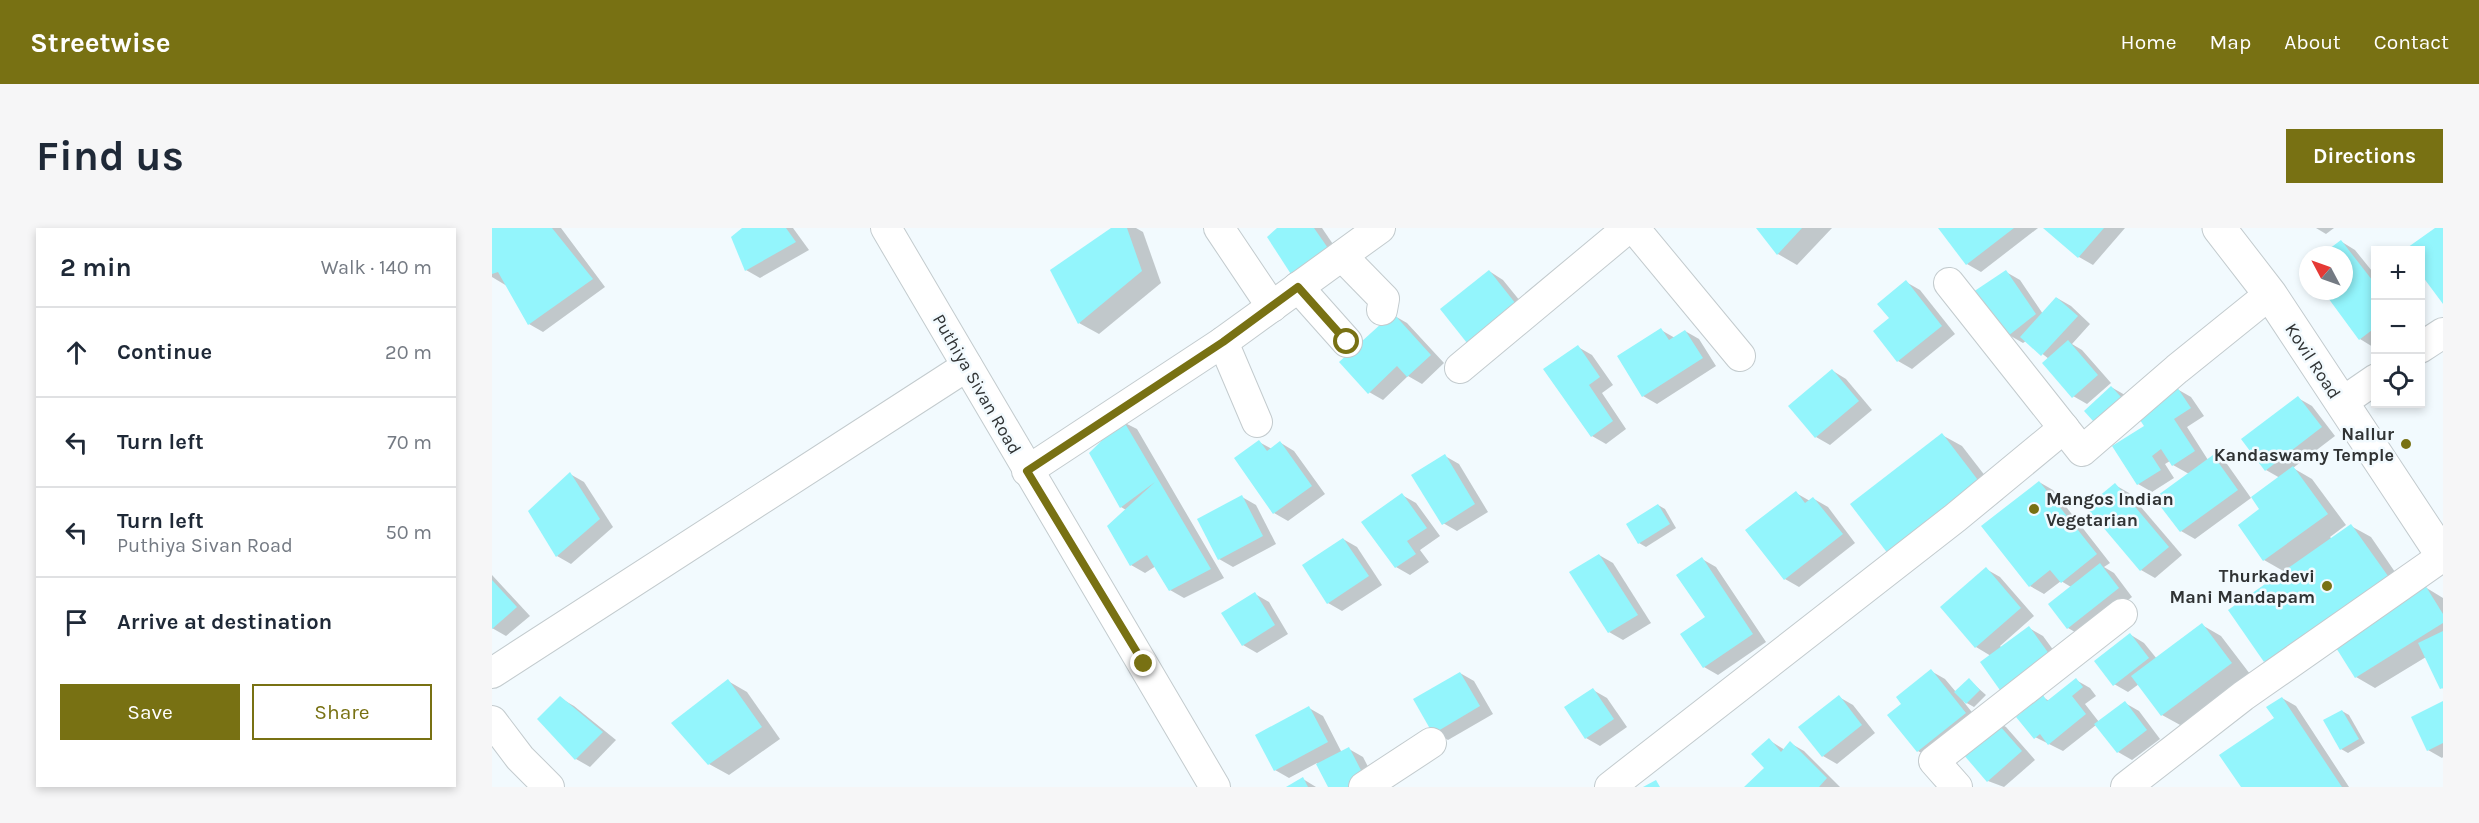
<!DOCTYPE html>
<meta charset="utf-8">
<style>
body{margin:0;font-family:Karla,sans-serif;background:#f6f6f7;color:#1f2937}
.controls{position:absolute;right:18px;top:18px;display:grid;overflow:hidden;border-radius:0px;box-shadow:0 3px 9px #0003}
.controls button{width:54px;height:54px;display:grid;place-items:center;padding:0;border:0;border-bottom:2px solid #e0e1e3;background:#fff;color:#1f2937;font:30px sans-serif}
.compass{position:absolute;left:1807px;top:18px;width:54px;height:54px;border-radius:50%;background:#fff;box-shadow:0 3px 9px #0003;rotate:311deg}
.stop{position:absolute;width:18px;height:18px;margin:-14px;border:4px solid #787113;border-radius:50%;background:#fff}
.stop.end{background:#787113;border-color:#fff;box-shadow:0 2px 6px #0008}
.list{margin:0;padding:0;list-style:none}
h2{display:flex;justify-content:space-between;align-items:center;height:78px;margin:0;padding:0 24px;font-size:26px}
h2 small{font-size:20px;font-weight:400;color:#747a83}
.list li{display:grid;grid-template-columns:39px 1fr auto;gap:18px;align-items:center;box-sizing:border-box;height:90px;padding:0 24px;border-top:2px solid #e0e1e3}
.list b{display:block;font-size:22px;white-space:nowrap}
.list p{margin:0;font-size:20px;white-space:nowrap;color:#747a83}
.list em{font-size:20px;font-style:normal;color:#747a83}
.actions{display:flex;gap:12px;padding:18px 24px}
.actions a{flex:1;padding:14px 0;border:2px solid #787113;border-radius:0px;text-align:center;font-size:21px;color:#787113}
.actions .main{background:#787113;color:#fff}
.icon{flex:none;width:33px;height:33px;fill:none;stroke:currentColor;stroke-width:2;stroke-linecap:round;stroke-linejoin:round}
.map{position:relative;flex:none;width:1951px;height:559px;overflow:hidden;border-radius:0px}
header{display:flex;align-items:center;gap:36px;box-sizing:border-box;height:84px;padding:0 30px;background:#787113;color:#fff}
header strong{font-size:28px}
nav{display:flex;gap:33px;margin-inline-start:auto;font-size:21px}
.intro{display:flex;align-items:center;justify-content:space-between;box-sizing:border-box;height:144px;padding:0 36px}
h1{margin:0;font-size:42px}
.button{padding:15px 27px;border-radius:0px;background:#787113;color:#fff;font-size:21px;font-weight:700}
main{display:flex;gap:36px;padding:0 36px}
aside{flex:1;background:#fff;border-radius:0px;box-shadow:0 3px 9px #0003}
.map>svg:first-child{display:block}
</style>
<header>
<strong>Streetwise</strong>
<nav><a>Home</a><a>Map</a><a>About</a><a>Contact</a></nav>
</header>
<div class="intro"><h1>Find us</h1><a class="button">Directions</a></div>
<main>
<aside>
<h2>2 min<small>Walk · 140 m</small></h2>
<ul class="list">
<li><svg class="icon" aria-label="ahead" viewBox="0 0 24 24"><path d="M12 20V5M6 11l6-6 6 6"/></svg><div><b>Continue</b></div><em>20 m</em></li>
<li><svg class="icon" aria-label="left" viewBox="0 0 24 24"><path d="M17 20v-9H6M10 6l-5 5 5 5"/></svg><div><b>Turn left</b></div><em>70 m</em></li>
<li><svg class="icon" aria-label="left" viewBox="0 0 24 24"><path d="M17 20v-9H6M10 6l-5 5 5 5"/></svg><div><b>Turn left</b><p>Puthiya Sivan Road</p></div><em>50 m</em></li>
<li><svg class="icon" aria-label="arrive" viewBox="0 0 24 24"><path d="M6 21V4h12l-3 4 3 4H6"/></svg><div><b>Arrive at destination</b></div></li>
</ul>
<div class="actions"><a class="main">Save</a><a>Share</a></div>
</aside>
<div class="map">
<svg width="1951" height="559" viewBox="0 0 1951 559">
<rect width="100%" height="100%" fill="#f2fafe"/>
<g fill="#0003">
<polygon points="0,0 69,0 113,59 51,104 37,96 15,58 0,49"/>
<polygon points="252,0 301,0 317,22 268,50 254,42"/>
<polygon points="622,0 644,0 651,4 669,55 607,106 587,95"/>
<polygon points="788,0 830,0 851,31"/>
<polygon points="1266,0 1340,0 1305,37 1286,26"/>
<polygon points="1448,0 1546,0 1489,44 1475,36"/>
<polygon points="1554,0 1633,0 1601,37 1587,29"/>
<polygon points="1824,0 1842,0 1834,6"/>
<polygon points="1850,14 1863,22 1884,48 1884,117 1881,119 1868,111 1832,63 1852,63 1852,27 1831,27"/>
<polygon points="997,43 1011,52 1037,84 989,122"/>
<polygon points="1514,44 1528,52 1551,86 1565,70 1579,78 1598,96 1580,116 1590,122 1619,155 1595,176 1581,168 1557,131 1534,113 1531,115 1517,107"/>
<polygon points="1414,54 1428,62 1463,106 1420,141 1406,133 1399,91"/>
<polygon points="901,87 915,95 952,135 930,156 916,148 891,172 877,164"/>
<polygon points="1169,102 1183,110 1193,103 1207,111 1224,138 1165,176 1151,168"/>
<polygon points="1086,119 1100,127 1121,157 1110,165 1134,201 1114,216 1100,208"/>
<polygon points="1341,143 1354,151 1380,182 1338,217 1324,209"/>
<polygon points="1619,159 1633,167 1617,201"/>
<polygon points="1685,161 1699,169 1712,188 1695,199 1716,232 1721,228 1735,236 1759,270 1703,311 1689,303 1697,246 1681,237 1678,233 1673,236 1682,250 1660,264 1646,256 1654,198"/>
<polygon points="1806,170 1820,178 1843,208 1801,240 1820,251 1854,297 1838,309 1840,311 1859,298 1879,309 1914,360 1792,444 1773,433 1793,344 1772,332 1769,281 1788,250 1774,242"/>
<polygon points="631,194 645,201 732,350 692,370 678,362 664,338 653,345 639,337 634,282 629,279 599,226"/>
<polygon points="1450,207 1470,218 1511,271 1421,341"/>
<polygon points="767,214 780,221 789,215 802,223 833,266 796,293 782,285"/>
<polygon points="953,228 967,236 996,284 965,303 951,295"/>
<polygon points="78,246 92,254 121,299 79,336 65,328"/>
<polygon points="1547,254 1561,262 1618,335 1612,339 1622,345 1640,369 1590,408 1576,400 1579,359 1569,353 1552,366 1538,358"/>
<polygon points="1623,257 1637,265 1690,327 1663,350 1649,342"/>
<polygon points="1304,265 1318,273 1322,271 1336,279 1363,315 1307,359 1293,351"/>
<polygon points="910,267 924,275 948,308 928,322 937,334 918,347 904,339"/>
<polygon points="750,269 764,277 784,316 741,339 727,331"/>
<polygon points="1166,277 1173,281 1184,300 1154,319 1147,315"/>
<polygon points="851,311 865,319 890,357 850,383 836,375"/>
<polygon points="1107,327 1121,335 1159,395 1131,412 1117,404 1079,345"/>
<polygon points="1210,331 1224,339 1274,414 1226,447 1212,439 1215,389"/>
<polygon points="1494,341 1508,349 1542,388 1508,418 1510,420 1537,400 1551,408 1573,438 1499,428 1484,419"/>
<polygon points="0,347 38,388 14,408 0,400"/>
<polygon points="1933,359 1951,370 1951,461 1934,429 1883,460 1864,449"/>
<polygon points="763,366 777,374 796,406 765,425 751,417"/>
<polygon points="1710,397 1729,408 1758,446 1690,498 1670,487 1647,456 1636,464 1622,456 1639,407 1652,415 1665,431"/>
<polygon points="1439,443 1453,451 1464,464 1477,452 1494,467 1482,479 1471,473 1487,493 1440,531 1426,523 1412,476"/>
<polygon points="968,445 982,453 1001,486 956,512 942,504"/>
<polygon points="1584,452 1598,460 1604,468 1593,476 1607,494 1633,475 1647,483 1668,511 1640,532 1626,524 1604,497 1571,523 1543,509 1551,469 1557,473"/>
<polygon points="236,453 255,464 288,511 237,547 217,536"/>
<polygon points="1101,462 1115,470 1135,499 1108,518 1094,510"/>
<polygon points="1347,469 1361,477 1383,505 1345,536 1331,528"/>
<polygon points="68,470 82,478 124,512 98,539 84,531 48,491"/>
<polygon points="1790,470 1804,478 1857,559 1750,559 1784,491"/>
<polygon points="1951,475 1951,529 1950,530 1936,522"/>
<polygon points="817,480 831,488 850,525 857,521 871,529 886,558 838,559 825,535 797,550 783,542"/>
<polygon points="1850,483 1857,487 1873,515 1856,525 1849,521"/>
<polygon points="1500,491 1514,499 1543,532 1512,559 1496,553"/>
<polygon points="1277,512 1293,522 1298,515 1312,523 1348,559 1254,559 1274,540"/>
<polygon points="811,551 824,559 797,559"/>
</g>
<g fill="#93f5fc">
<polygon points="0,0 60,0 101,51 36,97 6,44 0,46"/>
<polygon points="250,0 294,0 304,14 253,43 239,9"/>
<polygon points="619,0 635,0 650,43 586,96 558,42"/>
<polygon points="785,0 822,0 838,23 804,54 775,9"/>
<polygon points="1264,0 1310,0 1285,27"/>
<polygon points="1446,0 1522,0 1474,37"/>
<polygon points="1551,0 1612,0 1586,30"/>
<polygon points="1943,0 1951,0 1951,76 1928,45 1928,22 1912,22"/>
<polygon points="1849,12 1884,57 1884,99 1867,112 1831,63 1852,63 1852,27 1829,27"/>
<polygon points="997,42 1024,76 975,115 948,81"/>
<polygon points="1514,42 1544,86 1516,108 1478,66"/>
<polygon points="1414,52 1450,98 1405,134 1381,103 1397,90 1385,76"/>
<polygon points="1564,69 1586,88 1549,128 1528,109"/>
<polygon points="901,85 939,127 915,149 905,138 876,166 847,134"/>
<polygon points="1169,100 1177,112 1193,102 1211,130 1150,169 1125,128"/>
<polygon points="1576,112 1606,147 1580,170 1550,135"/>
<polygon points="1086,117 1108,149 1097,157 1121,193 1099,209 1051,141"/>
<polygon points="1340,141 1367,173 1323,210 1296,178"/>
<polygon points="1619,158 1629,169 1602,194 1592,183"/>
<polygon points="1685,159 1699,180 1682,191 1703,223 1680,238 1669,221 1660,228 1669,242 1645,257 1620,218 1652,198 1644,186"/>
<polygon points="1806,168 1830,199 1773,243 1749,211"/>
<polygon points="631,192 719,341 677,363 655,327 638,338 615,298 663,254 628,280 597,225"/>
<polygon points="1450,205 1492,260 1400,331 1358,276"/>
<polygon points="767,212 775,223 788,213 820,258 781,286 742,230"/>
<polygon points="953,226 983,276 950,297 919,247"/>
<polygon points="1721,227 1746,262 1688,304 1662,270"/>
<polygon points="1801,238 1836,286 1771,333 1746,297 1767,281 1759,269"/>
<polygon points="78,244 108,291 64,329 36,283"/>
<polygon points="1547,253 1605,326 1569,355 1558,342 1537,359 1489,298"/>
<polygon points="1623,255 1677,319 1648,343 1594,279"/>
<polygon points="1304,263 1313,275 1321,269 1351,306 1292,352 1253,302"/>
<polygon points="910,265 935,300 915,313 924,326 903,340 869,294"/>
<polygon points="750,267 771,308 726,332 705,291"/>
<polygon points="1166,276 1178,296 1146,316 1134,296"/>
<polygon points="1859,296 1896,348 1772,434 1736,382"/>
<polygon points="851,310 877,348 835,376 810,337"/>
<polygon points="1107,326 1146,387 1116,405 1077,344"/>
<polygon points="1210,329 1261,406 1211,440 1188,406 1213,389 1184,347"/>
<polygon points="1608,335 1627,360 1575,401 1556,376"/>
<polygon points="1494,339 1529,380 1483,420 1448,379"/>
<polygon points="0,352 25,379 0,401"/>
<polygon points="1933,357 1951,386 1951,395 1863,450 1841,415"/>
<polygon points="763,364 783,397 750,418 729,385"/>
<polygon points="1710,395 1740,435 1669,488 1639,448"/>
<polygon points="1537,398 1560,430 1510,465 1488,434"/>
<polygon points="1951,403 1951,460 1948,461 1926,415"/>
<polygon points="1638,405 1657,430 1621,458 1602,433"/>
<polygon points="1439,441 1474,485 1425,524 1395,487 1409,476 1404,469"/>
<polygon points="968,444 988,478 941,506 921,471"/>
<polygon points="1477,450 1488,462 1474,476 1462,464"/>
<polygon points="1584,450 1591,459 1580,468 1594,486 1556,517 1548,506 1542,511 1524,489 1551,467 1555,473"/>
<polygon points="236,451 270,499 216,537 179,495"/>
<polygon points="1101,460 1122,491 1093,511 1072,479"/>
<polygon points="1347,467 1370,497 1330,529 1306,499"/>
<polygon points="68,468 111,504 83,532 45,491"/>
<polygon points="1790,469 1850,559 1749,559 1727,527 1782,490 1774,479"/>
<polygon points="1633,473 1655,502 1625,525 1602,496"/>
<polygon points="1951,473 1951,515 1935,523 1919,489"/>
<polygon points="817,478 836,514 782,543 763,507"/>
<polygon points="1850,482 1867,511 1848,522 1831,492"/>
<polygon points="1500,489 1530,523 1495,554 1465,519"/>
<polygon points="1277,510 1289,524 1298,513 1335,550 1327,559 1252,559 1272,540 1259,526"/>
<polygon points="857,519 873,550 856,559 836,559 824,536"/>
<polygon points="811,549 816,559 794,559"/>
<polygon points="1164,552 1168,559 1151,559"/>
</g>
<g fill="none" stroke-linecap="round" stroke-linejoin="round">
<defs>
<g id="minor">
<polyline points="394,0 723,559"/>
<polyline points="727,0 780,79"/>
<polyline points="1142,0 1248,128"/>
<polyline points="850,28 892,71 890,82"/>
<polyline points="1457,55 1590,223 1685,141 1778,66"/>
<polyline points="806,59 855,114"/>
<polyline points="731,114 765,194"/>
<polyline points="1928,120 1951,105"/>
<polyline points="968,140 1136,0"/>
<polyline points="1849,175 1884,151"/>
<polyline points="535,243 731,114 888,0"/>
<polyline points="0,445 475,138"/>
<polyline points="0,493 28,530 57,559"/>
<polyline points="872,559 939,515"/>
<polyline points="1118,559 1463,290 1572,200"/>
<polyline points="1465,559 1442,533 1630,386"/>
<polyline points="1634,559 1751,468 1951,328"/>
</g>
<polyline id="tertiary" points="1727,0 1778,66 1951,328"/>
</defs>
<use href="#minor" stroke="#c3cbce" stroke-width="32"/>
<use href="#tertiary" stroke="#c3cbce" stroke-width="35"/>
<use href="#minor" stroke="#fff" stroke-width="30"/>
<use href="#tertiary" stroke="#fff" stroke-width="33"/>
</g>
<g fill="none" stroke-linecap="round" stroke-linejoin="round">
<polyline stroke="#787113" stroke-width="8" points="652,436 535,243 731,114 806,59 855,114"/>
</g>
<g fill="#787113" stroke="#f2fafe" stroke-width="2">
<circle cx="1914" cy="216" r="6"/>
<circle cx="1542" cy="281" r="6"/>
<circle cx="1835" cy="358" r="6"/>
</g>
<g text-anchor="middle" dominant-baseline="central" stroke-width="5" stroke-linejoin="round" paint-order="stroke">
<g font-size="18" fill="#303334" stroke="#f2fafe">
<text transform="translate(1821 133) rotate(57)">Kovil Road</text>
<text transform="translate(485 156) rotate(60)">Puthiya Sivan Road</text>
</g>
<g font-size="18" font-weight="bold" fill="#303334" stroke="#f2fafe" text-anchor="end">
<text x="1902" y="206">Nallur<tspan x="1902" dy="21">Kandaswamy Temple</tspan></text>
<text x="1554" y="271" text-anchor="start">Mangos Indian<tspan x="1554" dy="21">Vegetarian</tspan></text>
<text x="1823" y="348">Thurkadevi<tspan x="1823" dy="21">Mani Mandapam</tspan></text>
</g>
</g>
</svg>
<div class="controls">
<button>+</button>
<button>−</button>
<button><svg class="icon" aria-label="locate" viewBox="0 0 24 24"><circle cx="12" cy="12" r="6"/><path d="M12 2v4M12 18v4M2 12h4M18 12h4"/></svg></button>
</div>
<svg class="compass" viewBox="-18 -18 36 36"><path d="M0-13l5 13h-10z" fill="#e53935"/><path d="M0 13l5-13h-10z" fill="#747a83"/></svg>
<div class="stop" style="left:855px;top:114px"></div>
<div class="stop end" style="left:652px;top:436px"></div>
</div>
</main>
